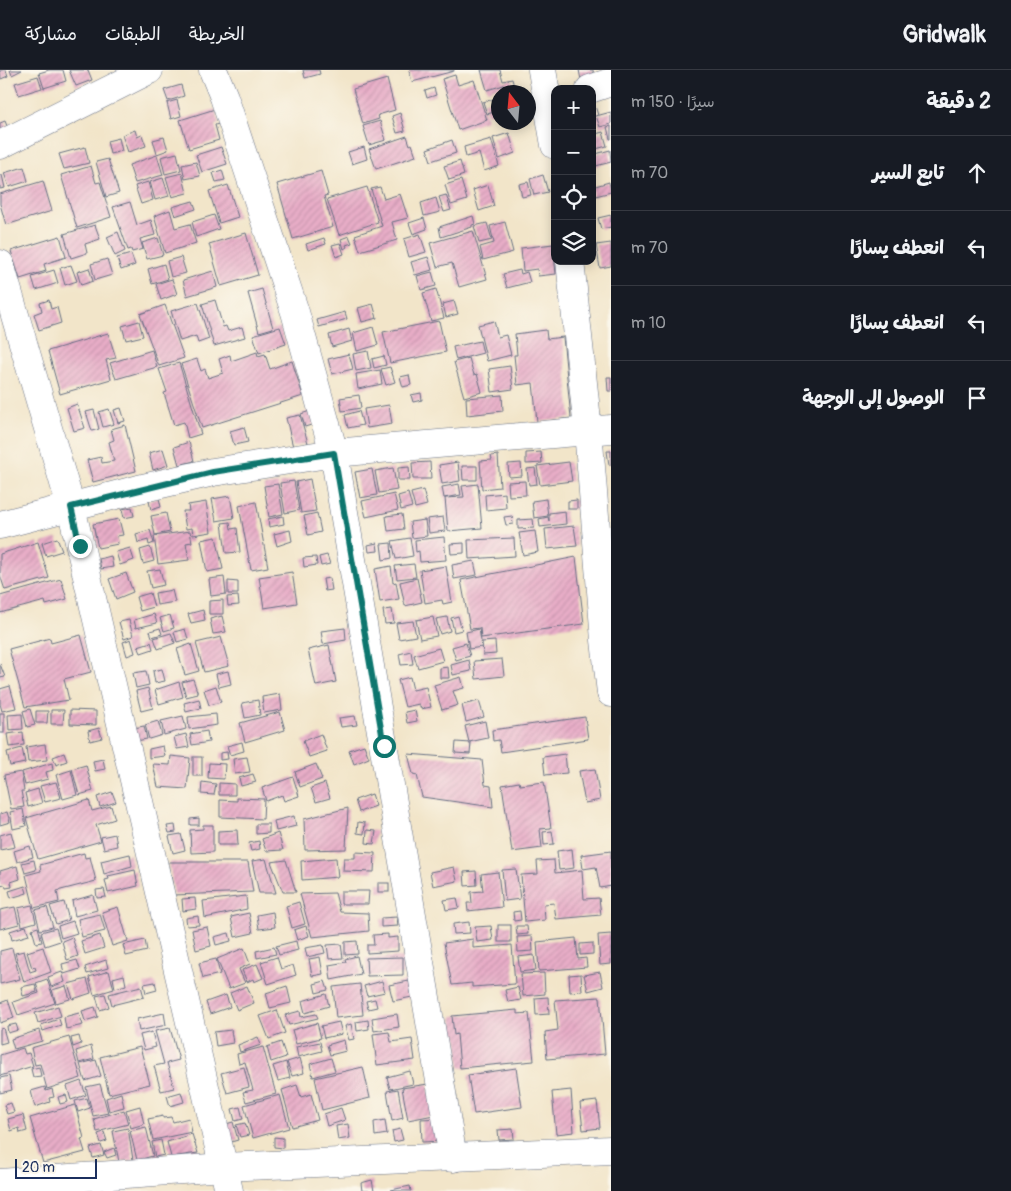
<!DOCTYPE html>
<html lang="ar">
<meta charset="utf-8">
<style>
body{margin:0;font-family:Pangolin,"Playpen Sans Arabic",sans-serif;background:#20242c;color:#f1f3f6;direction:rtl}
.controls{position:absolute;right:15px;top:15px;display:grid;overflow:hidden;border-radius:10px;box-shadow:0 2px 12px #0003}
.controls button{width:45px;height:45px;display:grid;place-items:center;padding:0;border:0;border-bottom:1px solid #363941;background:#171b24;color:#f1f3f6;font:25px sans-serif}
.compass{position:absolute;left:491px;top:15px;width:45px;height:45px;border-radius:50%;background:#171b24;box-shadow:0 2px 12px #0003;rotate:344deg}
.scale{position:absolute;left:15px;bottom:12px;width:82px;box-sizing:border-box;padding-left:5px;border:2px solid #1b2f5e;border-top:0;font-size:14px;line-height:18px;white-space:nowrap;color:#1b2f5e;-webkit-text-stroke:4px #fbf7ec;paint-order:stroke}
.stop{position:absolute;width:15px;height:15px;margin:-11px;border:4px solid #0f766e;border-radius:50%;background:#fff}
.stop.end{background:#0f766e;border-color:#fff;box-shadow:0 1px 5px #0008}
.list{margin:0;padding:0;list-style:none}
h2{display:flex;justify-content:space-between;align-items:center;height:65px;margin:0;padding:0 20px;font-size:21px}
h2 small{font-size:16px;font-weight:400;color:#9ea1a6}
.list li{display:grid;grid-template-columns:32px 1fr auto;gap:15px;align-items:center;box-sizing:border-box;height:75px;padding:0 20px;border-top:1px solid #363941}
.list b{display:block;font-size:19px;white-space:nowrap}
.list em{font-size:16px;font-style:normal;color:#9ea1a6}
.icon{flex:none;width:28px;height:28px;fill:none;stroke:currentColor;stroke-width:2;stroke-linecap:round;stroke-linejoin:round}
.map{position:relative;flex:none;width:611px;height:1121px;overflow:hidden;direction:ltr}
header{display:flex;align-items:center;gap:30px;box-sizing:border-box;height:70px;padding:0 25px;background:#171b24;border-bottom:1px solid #363941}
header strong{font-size:24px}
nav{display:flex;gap:28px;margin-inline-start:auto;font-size:18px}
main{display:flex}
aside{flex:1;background:#171b24}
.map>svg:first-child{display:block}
</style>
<header>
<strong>Gridwalk</strong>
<nav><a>الخريطة</a><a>الطبقات</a><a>مشاركة</a></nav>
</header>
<main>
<aside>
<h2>2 دقيقة<small>سيرًا · 150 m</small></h2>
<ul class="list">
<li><svg class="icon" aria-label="ahead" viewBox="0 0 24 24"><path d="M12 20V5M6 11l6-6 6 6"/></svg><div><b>تابع السير</b></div><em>70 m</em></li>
<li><svg class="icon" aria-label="left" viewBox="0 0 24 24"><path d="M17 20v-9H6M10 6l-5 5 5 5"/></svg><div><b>انعطف يسارًا</b></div><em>70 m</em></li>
<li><svg class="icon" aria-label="left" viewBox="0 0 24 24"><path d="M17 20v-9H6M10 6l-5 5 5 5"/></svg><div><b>انعطف يسارًا</b></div><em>10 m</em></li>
<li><svg class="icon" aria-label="arrive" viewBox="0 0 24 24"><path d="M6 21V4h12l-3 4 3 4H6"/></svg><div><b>الوصول إلى الوجهة</b></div></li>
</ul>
</aside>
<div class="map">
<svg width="611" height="1121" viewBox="0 0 611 1121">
<defs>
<pattern id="building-hatch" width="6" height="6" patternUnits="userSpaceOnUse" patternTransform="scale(1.25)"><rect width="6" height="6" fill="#e8adc7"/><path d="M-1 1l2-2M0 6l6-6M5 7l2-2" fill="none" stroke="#c695ad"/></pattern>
</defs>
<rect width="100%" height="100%" fill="#fbf7ec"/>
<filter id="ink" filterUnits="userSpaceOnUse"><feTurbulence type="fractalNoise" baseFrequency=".02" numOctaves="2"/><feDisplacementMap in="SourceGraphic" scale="10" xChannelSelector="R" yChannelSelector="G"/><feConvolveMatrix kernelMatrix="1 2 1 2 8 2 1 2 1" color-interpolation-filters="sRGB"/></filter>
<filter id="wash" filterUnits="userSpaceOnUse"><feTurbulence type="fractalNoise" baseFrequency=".0096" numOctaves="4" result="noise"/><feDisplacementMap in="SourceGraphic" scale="20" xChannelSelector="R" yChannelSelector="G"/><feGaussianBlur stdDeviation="1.12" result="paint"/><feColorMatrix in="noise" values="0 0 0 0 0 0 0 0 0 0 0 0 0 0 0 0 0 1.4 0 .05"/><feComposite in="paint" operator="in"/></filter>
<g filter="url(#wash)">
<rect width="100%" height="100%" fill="#f2e5c9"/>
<g id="blocks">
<g fill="url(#building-hatch)">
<polygon points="0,0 6,0 8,6 1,9"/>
<polygon points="10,0 22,0 12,5"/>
<polygon points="49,0 63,0 66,11 44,18 39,3"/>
<polygon points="69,0 88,0 92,10 76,16"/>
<polygon points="303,0 319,0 320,4 305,8"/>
<polygon points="409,0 454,0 454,1 412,12"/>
<polygon points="481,0 500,0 503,11 512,9 515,20 506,22 504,15 487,20"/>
<polygon points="579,0 593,0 594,7 581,10"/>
<polygon points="455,5 458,15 474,10 487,50 458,60 442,9"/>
<polygon points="38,6 42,18 19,25 15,13"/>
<polygon points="387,9 395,40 378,45 379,49 363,54 353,19"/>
<polygon points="181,15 184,26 168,31 164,20"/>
<polygon points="434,18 436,25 427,28 425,21"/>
<polygon points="498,28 498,41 487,44 483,32"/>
<polygon points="177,30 181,46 171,49 167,33"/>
<polygon points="592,36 595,36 598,45 592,47"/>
<polygon points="215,39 219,54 215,55 219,70 189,79 180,50"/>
<polygon points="611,42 611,54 600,57 596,46"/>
<polygon points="400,43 405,61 397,63 392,46"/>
<polygon points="592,49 596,61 592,62"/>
<polygon points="5,51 9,61 0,65 0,53"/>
<polygon points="380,51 386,70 369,75 363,56"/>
<polygon points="611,56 611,69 610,69 607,57"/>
<polygon points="135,60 137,67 142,65 146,76 128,82 122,65"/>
<polygon points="603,62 607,76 592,80 592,65"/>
<polygon points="509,63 515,83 499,89 493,68"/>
<polygon points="407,66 410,75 412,74 416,86 376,99 369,79"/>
<polygon points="164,67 168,80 157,84 153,70"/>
<polygon points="119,68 122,81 110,84 107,71"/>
<polygon points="491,69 499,96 484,101 479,83 466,87 464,77"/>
<polygon points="452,70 456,83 431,91 427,79"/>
<polygon points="85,77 89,93 64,99 59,84"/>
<polygon points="221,77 227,94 202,102 196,85"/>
<polygon points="364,77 367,89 352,94 348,82"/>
<polygon points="610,80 611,92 592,97 592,85"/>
<polygon points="177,83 181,100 165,104 161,87"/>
<polygon points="157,85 163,105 135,113 129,95"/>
<polygon points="108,89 119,123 106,127 96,92"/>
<polygon points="460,91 464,105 449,110 444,96"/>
<polygon points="196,92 200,106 185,109 182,95"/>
<polygon points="91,96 96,113 100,112 111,147 77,158 61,105"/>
<polygon points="24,97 28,111 9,117 4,103"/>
<polygon points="222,100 225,110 216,112 213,103"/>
<polygon points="321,101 328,125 324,126 333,157 293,169 277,114"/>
<polygon points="182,103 187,123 172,127 166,107"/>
<polygon points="2,105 5,118 0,119 0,106"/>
<polygon points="543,105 548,122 534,125 530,109"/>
<polygon points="163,108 169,126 155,130 150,112"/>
<polygon points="461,110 467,130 451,135 445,115"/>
<polygon points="43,111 52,141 6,155 0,134 0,124"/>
<polygon points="148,112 153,130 141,134 135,116"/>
<polygon points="528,112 531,125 522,127 519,114"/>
<polygon points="609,112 611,122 592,127 592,117"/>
<polygon points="228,115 238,147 219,153 209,121"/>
<polygon points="488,115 494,136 479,141 473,120"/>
<polygon points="367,117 378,152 339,165 327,129"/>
<polygon points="380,117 384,129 400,124 408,148 392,152 397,170 360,181 355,165 382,156 371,119"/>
<polygon points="446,125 451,140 444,142 439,127"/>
<polygon points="436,128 440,142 424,146 421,133"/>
<polygon points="193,131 196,139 175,146 172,137"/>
<polygon points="130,132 137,155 151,150 155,165 140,169 143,179 132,182 131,179 128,180 113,137"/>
<polygon points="170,140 175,158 190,154 196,173 165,183 154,146"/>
<polygon points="214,145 219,159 196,167 192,152"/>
<polygon points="611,145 611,157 601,159 598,148"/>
<polygon points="473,146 475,154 472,155 472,157 441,167 439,157"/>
<polygon points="424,148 427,159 413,164 409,153"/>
<polygon points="505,152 513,182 483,190 480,177 494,173 490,156"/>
<polygon points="487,153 492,170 479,173 474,156"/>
<polygon points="95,155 100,169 85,174 87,183 71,188 64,164"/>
<polygon points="473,161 487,209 459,217 452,193 437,197 430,173"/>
<polygon points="118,162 125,181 115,186 107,167"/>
<polygon points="246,163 258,205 221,216 209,174"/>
<polygon points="420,164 426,182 409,187 404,169"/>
<polygon points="60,166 66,187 44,194 46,201 20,209 11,181"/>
<polygon points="349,166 352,173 346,175 347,177 344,179 341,169"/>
<polygon points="158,168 163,185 147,189 142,173"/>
<polygon points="324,168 326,174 308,180 306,174"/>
<polygon points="340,173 344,184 336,187 332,175"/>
<polygon points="611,173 611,196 600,198 596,175"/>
<polygon points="553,174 556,204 538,206 537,199 523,201 521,178"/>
<polygon points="131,184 135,195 121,200 117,188"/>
<polygon points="181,187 186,203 171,207 167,191"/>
<polygon points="428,187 432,200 415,205 411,192"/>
<polygon points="107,189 112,205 95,210 91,194"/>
<polygon points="164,194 168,209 152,214 148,199"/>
<polygon points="71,195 77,211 65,215 60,198"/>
<polygon points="89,198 93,211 81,215 77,202"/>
<polygon points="54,200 58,213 36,220 32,207"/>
<polygon points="520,200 521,204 527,202 530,212 507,218 503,204"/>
<polygon points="213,201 217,217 187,226 183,210"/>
<polygon points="432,202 436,216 421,220 417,206"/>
<polygon points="172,209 177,224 161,230 156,214"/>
<polygon points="262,219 273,258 259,262 248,223"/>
<polygon points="436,219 444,248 431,251 423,223"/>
<polygon points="49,230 51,239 57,237 61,253 39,260 34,244 42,241 40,233"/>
<polygon points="215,230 223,257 226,256 228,261 242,257 245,267 214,276 202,234"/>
<polygon points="454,231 458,244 446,247 443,234"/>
<polygon points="198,233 209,269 198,273 196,266 180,271 171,241"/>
<polygon points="373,234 377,248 362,252 358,238"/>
<polygon points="165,235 184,288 159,296 140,244"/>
<polygon points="345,242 347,249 319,257 317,250"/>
<polygon points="139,251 143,266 126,270 122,256"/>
<polygon points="439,251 446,282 390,293 383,262"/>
<polygon points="494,251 498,267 506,265 511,285 487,291 478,255"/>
<polygon points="280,257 286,274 259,283 253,265"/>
<polygon points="373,257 378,275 357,281 353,263"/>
<polygon points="349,259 352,271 332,277 329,265"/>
<polygon points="546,260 547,269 563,267 571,348 537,352 533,313 517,315 514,285 517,285 515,264"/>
<polygon points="108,263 116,288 106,290 111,309 60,324 48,281"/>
<polygon points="480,271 483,283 456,290 453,277"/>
<polygon points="152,280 157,297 116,309 110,293"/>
<polygon points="368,281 371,298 356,301 353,284"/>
<polygon points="257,282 258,286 265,284 270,299 292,291 303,326 202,358 181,294 197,289 201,301 205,299 208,308 223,303 219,289 230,285 231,291"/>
<polygon points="349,284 353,299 332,304 328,289"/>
<polygon points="384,286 386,295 374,298 372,289"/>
<polygon points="469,288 474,305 477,304 482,322 464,327 454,292"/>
<polygon points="179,293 201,364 188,368 184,352 174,355 164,323 167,322 159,299"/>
<polygon points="510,296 513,319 492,322 489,299"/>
<polygon points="390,297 395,312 386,315 381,299"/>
<polygon points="380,300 382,314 358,319 356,304"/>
<polygon points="409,305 411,315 403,317 400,307"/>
<polygon points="607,307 611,307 611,321 608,321"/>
<polygon points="421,323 422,330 413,332 411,325"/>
<polygon points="359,325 361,338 342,341 340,328"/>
<polygon points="502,325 503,341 467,345 466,328"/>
<polygon points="77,334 85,358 74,361 67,338"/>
<polygon points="389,335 392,354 367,358 364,339"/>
<polygon points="121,338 125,351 118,353 114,340"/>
<polygon points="109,339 114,354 103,357 99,342"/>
<polygon points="94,340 99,359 92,361 86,342"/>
<polygon points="310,341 314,354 305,357 301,344"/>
<polygon points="359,341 363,355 348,358 345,345"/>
<polygon points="300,345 308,373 293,377 286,348"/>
<polygon points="125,355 136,401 93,412 87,390 101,387 102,393 114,391 109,372 114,370 111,359"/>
<polygon points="244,357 248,372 234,375 230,361"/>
<polygon points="189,372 194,391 179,395 174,377"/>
<polygon points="163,379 168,395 153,400 149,383"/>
<polygon points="607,381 611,381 611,395 609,395"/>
<polygon points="541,382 542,393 526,394 526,383"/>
<polygon points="498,385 500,417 482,419 480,391 492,390 491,386"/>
<polygon points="430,392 431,409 413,409 412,393"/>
<polygon points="458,392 460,411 442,414 439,395"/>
<polygon points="569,392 572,411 540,415 537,396"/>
<polygon points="521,393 522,406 509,407 508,394"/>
<polygon points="462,396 477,396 477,410 463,410"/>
<polygon points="409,397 410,410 398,410 398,398"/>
<polygon points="393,398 397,420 379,423 375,401"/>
<polygon points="535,398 537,414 529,415 527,399"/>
<polygon points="372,399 377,425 360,428 355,402"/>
<polygon points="310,409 316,441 301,443 296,412"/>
<polygon points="294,411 299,440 285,443 280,413"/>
<polygon points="525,411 526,425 509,426 508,412"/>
<polygon points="278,414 283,444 269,447 264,416"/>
<polygon points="459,414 461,425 444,428 442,417"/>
<polygon points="478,414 482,458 448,461 445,428 464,427 462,416"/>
<polygon points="423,420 427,435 415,438 411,423"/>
<polygon points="408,423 412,437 401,440 398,426"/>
<polygon points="505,423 506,438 486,440 485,425"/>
<polygon points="394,424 398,440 366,447 362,431"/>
<polygon points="230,426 234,448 216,451 212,429"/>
<polygon points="159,428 161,437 151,440 149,431"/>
<polygon points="546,429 548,446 534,448 532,431"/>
<polygon points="577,430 577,439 568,439 568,431"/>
<polygon points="206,432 211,462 193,465 192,458 186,459 183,441 189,441 188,435"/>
<polygon points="256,432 268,497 251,500 239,436"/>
<polygon points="132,437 134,446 124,448 122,439"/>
<polygon points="565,441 566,454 540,457 539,449 548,447 549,451 549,443"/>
<polygon points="166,443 170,462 155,465 151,446"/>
<polygon points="317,443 321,462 308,465 304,446"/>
<polygon points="402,444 404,459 388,461 386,446"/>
<polygon points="283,446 284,454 269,457 268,449"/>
<polygon points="512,446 513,454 506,455 504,447"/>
<polygon points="443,447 445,461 429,463 427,449"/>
<polygon points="119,449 123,465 117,466 118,474 98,478 93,454"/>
<polygon points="533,449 534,458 518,459 518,450"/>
<polygon points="425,450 427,466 412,468 410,452"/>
<polygon points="230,452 231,459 237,458 240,482 226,483 222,453"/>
<polygon points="574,456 577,476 547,479 545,459"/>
<polygon points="150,460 154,473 149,475 148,470 138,473 136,464"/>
<polygon points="290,460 292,471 277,476 274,464"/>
<polygon points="190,461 192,472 186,473 189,490 158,494 154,466"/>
<polygon points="535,461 538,482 523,485 519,463"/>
<polygon points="216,467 223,499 207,502 201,470"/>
<polygon points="444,467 446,490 420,492 419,481 416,482 415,470"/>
<polygon points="57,468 62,481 46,486 42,473"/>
<polygon points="410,468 413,486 396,489 392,471"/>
<polygon points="514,468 515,486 469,489 468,470"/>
<polygon points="38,472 49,508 5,520 0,505 0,484"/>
<polygon points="377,473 378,481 369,482 368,475"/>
<polygon points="391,473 392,488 383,490 381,474"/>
<polygon points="464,473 464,483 451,484 450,474"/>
<polygon points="150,477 154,491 143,494 140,480"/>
<polygon points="130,478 134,490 120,495 116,482"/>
<polygon points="327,485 330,494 321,496 319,487"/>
<polygon points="111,486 113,497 101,499 99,489"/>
<polygon points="316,487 317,495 304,497 303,488"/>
<polygon points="576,487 584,554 481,568 480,558 470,559 461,510"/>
<polygon points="474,491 477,505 454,509 452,495"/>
<polygon points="414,494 416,507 397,509 395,496"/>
<polygon points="391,496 393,513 396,512 399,529 380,532 375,499"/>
<polygon points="446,496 452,532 443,534 442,530 425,533 420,500"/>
<polygon points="160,499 164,515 151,518 147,501"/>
<polygon points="292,502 297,533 264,538 259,507"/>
<polygon points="126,503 133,522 116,529 109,509"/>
<polygon points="224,507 226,524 211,526 209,509"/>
<polygon points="330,508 332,520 325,521 323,509"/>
<polygon points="417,508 422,532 405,536 400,512"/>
<polygon points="61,509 67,529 46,535 45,531 0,543 0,526"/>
<polygon points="228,511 238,512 238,524 228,524"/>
<polygon points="172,520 175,532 157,535 155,523"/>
<polygon points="150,523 154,537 140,541 136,527"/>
<polygon points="238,526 239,535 228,536 227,527"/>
<polygon points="223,530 223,544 209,544 209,531"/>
<polygon points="392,539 394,553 385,554 383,540"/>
<polygon points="203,540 205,550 191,553 188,544"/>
<polygon points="154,544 157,553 136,558 134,550"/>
<polygon points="170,545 174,558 164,561 160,548"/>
<polygon points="222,546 226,562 213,564 210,549"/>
<polygon points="458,546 462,560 454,562 451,548"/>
<polygon points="433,547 437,566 420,569 416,550"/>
<polygon points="447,547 450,561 440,564 436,549"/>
<polygon points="129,550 133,566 124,569 119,552"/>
<polygon points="413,551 416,566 399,569 396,553"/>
<polygon points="160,558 162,564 152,567 150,561"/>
<polygon points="345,558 346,570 323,574 321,561"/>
<polygon points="185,559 188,569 177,572 174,562"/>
<polygon points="479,559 482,577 469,579 466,562"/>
<polygon points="171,563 175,573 158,579 154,568"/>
<polygon points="81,565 91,602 64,609 69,630 25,637 9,579 50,568 51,573"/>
<polygon points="221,567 229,596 204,602 196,573"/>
<polygon points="131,569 135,583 127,586 123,572"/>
<polygon points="495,571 496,584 483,585 482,572"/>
<polygon points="151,572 153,579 141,583 138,576"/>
<polygon points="466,573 470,586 456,590 452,577"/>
<polygon points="191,574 199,601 185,605 177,579"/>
<polygon points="329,575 336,612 316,616 308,580"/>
<polygon points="439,578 443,591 418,598 414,585"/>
<polygon points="411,581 413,594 401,595 399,584"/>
<polygon points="502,589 504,606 476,609 474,591"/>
<polygon points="469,590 471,601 453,605 451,595"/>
<polygon points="0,594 5,607 0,608"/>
<polygon points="448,597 449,608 440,608 440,598"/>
<polygon points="162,599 165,611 155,613 153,601"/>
<polygon points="146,601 149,615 136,618 133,603"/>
<polygon points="228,601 231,614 219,617 216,604"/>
<polygon points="410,607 413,620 426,617 431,637 421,639 419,634 405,637 398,610"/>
<polygon points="461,607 464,618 453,621 458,635 442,640 434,615"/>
<polygon points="193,609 198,624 186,627 182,612"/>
<polygon points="179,612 183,627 159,634 155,620"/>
<polygon points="10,616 16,638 2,641 0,634 0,619"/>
<polygon points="216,616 221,632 209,635 204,620"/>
<polygon points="148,618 153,638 141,641 136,621"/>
<polygon points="280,624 282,640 264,643 262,627"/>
<polygon points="199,629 201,638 186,642 184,633"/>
<polygon points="258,630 260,645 245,648 242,633"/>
<polygon points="479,631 484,647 466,652 462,635"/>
<polygon points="30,639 35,655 27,657 23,641"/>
<polygon points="51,640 64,640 63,654 51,654"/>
<polygon points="70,640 96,641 96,655 70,654"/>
<polygon points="415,640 417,651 407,653 405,642"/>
<polygon points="36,641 48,641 47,653 36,653"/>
<polygon points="280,642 285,660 245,672 240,653"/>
<rect x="0" y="643" width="4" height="20"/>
<polygon points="22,644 23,659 9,660 8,645"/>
<polygon points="216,644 217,655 189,659 188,647"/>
<polygon points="183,646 186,659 164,665 161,651"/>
<polygon points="355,646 357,655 341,657 339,648"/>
<polygon points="585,647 588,669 501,682 499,670 493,671 492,660"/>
<polygon points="158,651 162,665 149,669 145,655"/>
<polygon points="485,651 488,668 469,672 465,656"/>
<polygon points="144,656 147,669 136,671 134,658"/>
<polygon points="99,658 102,668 90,671 88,661"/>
<polygon points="207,661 209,672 192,675 190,664"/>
<polygon points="23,662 24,675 9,677 7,664"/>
<polygon points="186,664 189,677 177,679 174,667"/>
<polygon points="321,664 327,681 309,687 303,671"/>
<polygon points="242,672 244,681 230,685 227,676"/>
<polygon points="456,672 471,673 470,684 455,683"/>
<polygon points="45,674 47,690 28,692 26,677"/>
<polygon points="364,675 369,688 354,694 349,680"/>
<polygon points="163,676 165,686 149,688 149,679"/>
<polygon points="22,678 25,693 10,696 7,682"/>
<polygon points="227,682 228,689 220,690 220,683"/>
<polygon points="64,683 67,691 56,695 53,687"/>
<polygon points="408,684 482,690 485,715 491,716 493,737 422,727 417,705 413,704"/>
<polygon points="565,684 567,703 545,705 543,687"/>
<polygon points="171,686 190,688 187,719 158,717 153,694 170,695"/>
<rect x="193" y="687" width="9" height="19"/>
<polygon points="247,687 250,702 235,704 233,689"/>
<polygon points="103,689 105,699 95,701 93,691"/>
<polygon points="52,693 53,700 46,702 48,709 25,715 22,702"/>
<polygon points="209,693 225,694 224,709 208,708"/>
<polygon points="316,694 322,709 300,717 295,702"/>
<polygon points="86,695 93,721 79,725 72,699"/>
<polygon points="595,699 600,730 585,733 579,701"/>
<polygon points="71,700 77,725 63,729 56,705"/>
<polygon points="21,702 24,721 21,721 24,737 11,739 4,705"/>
<polygon points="253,704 256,712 241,716 239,708"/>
<polygon points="293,707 299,726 284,731 282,725 266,731 262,718"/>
<polygon points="56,712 61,728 45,732 40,716"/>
<polygon points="202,712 216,714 214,725 201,724"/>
<polygon points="519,712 520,715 544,712 551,758 540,759 542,778 512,782 502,715"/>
<polygon points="219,713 235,714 235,725 219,725"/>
<polygon points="325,713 330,728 316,732 311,718"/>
<polygon points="38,719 42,733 28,737 25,723"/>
<polygon points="112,722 116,732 100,737 97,727"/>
<polygon points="372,724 376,736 359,742 355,730"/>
<polygon points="237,728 264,729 263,749 220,747 220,730 237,731"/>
<polygon points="89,730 92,741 111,736 115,749 96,755 101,771 38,789 26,748"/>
<polygon points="348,738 346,779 305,780 304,749"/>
<polygon points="23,739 26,756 13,759 10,742"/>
<polygon points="7,742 10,752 0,755 0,744"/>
<polygon points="294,746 296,756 276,761 274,751"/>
<polygon points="199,748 199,755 190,755 190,749"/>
<polygon points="358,752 365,753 364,764 357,763"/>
<polygon points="256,754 269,754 269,763 256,764"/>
<polygon points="175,755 176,762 169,763 167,756"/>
<polygon points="203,755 213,755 213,782 191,783 190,760 203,759"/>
<polygon points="237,760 238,775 218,775 218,761"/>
<polygon points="367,760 376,761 374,774 366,773"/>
<polygon points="552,761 554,774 544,775 543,762"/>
<polygon points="11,762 15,777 0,780 0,765"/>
<polygon points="278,763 283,780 266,781 262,769"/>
<polygon points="115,764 117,776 104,779 101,767"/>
<polygon points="181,764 185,780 173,783 169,766"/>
<polygon points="259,771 260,779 251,781 249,773"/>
<polygon points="30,776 33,787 17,792 14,781"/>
<polygon points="572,779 574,798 559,800 557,781"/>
<polygon points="611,781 611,816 600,818 596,797 583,799 581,785"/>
<polygon points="355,782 375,783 374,802 343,801 344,788 355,788"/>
<polygon points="84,783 85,788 90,787 96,811 57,821 59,832 34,838 26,805 41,801 40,795"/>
<polygon points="130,784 132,796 104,804 101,791"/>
<polygon points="336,788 338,807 302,810 301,791"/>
<polygon points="266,789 276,823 259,823 252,791"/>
<polygon points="34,790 36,800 25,803 22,793"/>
<polygon points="286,790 296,822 283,822 271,792"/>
<polygon points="554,790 555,803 582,800 584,829 599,828 601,845 556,849 554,833 544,834 545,850 525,852 521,805 538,804 537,791"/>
<polygon points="169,792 248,792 253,822 174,825"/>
<polygon points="17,796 20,809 11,812 12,817 6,818 5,815 0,816 0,801"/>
<polygon points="454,797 457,811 433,816 430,802"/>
<polygon points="516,799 520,829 505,831 502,800"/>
<polygon points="135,800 138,816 108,823 105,810 109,809 108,806"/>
<polygon points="476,801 477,815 465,816 464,802"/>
<polygon points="498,802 502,837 468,841 467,833 472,833 471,822 483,821 481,804"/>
<rect x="378" y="813" width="11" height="9"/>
<polygon points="25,816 27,823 11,828 9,821"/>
<polygon points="104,819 106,827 97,828 96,820"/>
<polygon points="341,821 369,821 368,834 341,834"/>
<polygon points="335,823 340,842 368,843 369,861 312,867 300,824"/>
<polygon points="93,825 97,840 75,846 72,831"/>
<polygon points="246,826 247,839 205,848 203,831"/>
<polygon points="195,828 196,839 183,841 182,829"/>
<polygon points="457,828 459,838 446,840 444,830"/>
<polygon points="64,832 69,850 56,854 50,836"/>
<polygon points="299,832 305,854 292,858 286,836"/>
<polygon points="32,835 36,852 22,856 18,838"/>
<polygon points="15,837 19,854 0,859 0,840"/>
<polygon points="47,837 53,857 40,860 35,840"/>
<polygon points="118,837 128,871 112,876 102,842"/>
<polygon points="520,841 521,850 514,851 513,842"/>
<polygon points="273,842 275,857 259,859 257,845"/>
<polygon points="249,843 253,863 235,867 231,847"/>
<polygon points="100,844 105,861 82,867 78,849"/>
<polygon points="198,846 199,855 187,856 186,848"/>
<polygon points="397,847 398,856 381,857 381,848"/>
<polygon points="73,851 77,863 61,868 58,856"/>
<polygon points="469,852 470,863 454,864 453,854"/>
<rect x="498" y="855" width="13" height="17"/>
<polygon points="26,856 29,865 12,870 10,861"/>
<polygon points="306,856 309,866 297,870 294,860"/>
<polygon points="491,856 493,870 477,872 475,857"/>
<polygon points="516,856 527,856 528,864 517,865"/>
<polygon points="38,857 42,872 36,873 32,859"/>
<polygon points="207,857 211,876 196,880 192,860"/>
<polygon points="56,858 60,871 45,876 41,862"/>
<polygon points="229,863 231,871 216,875 214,867"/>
<polygon points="388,864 388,868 398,867 398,881 367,883 367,875 374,875 373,865"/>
<polygon points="611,864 611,894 600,895 598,865"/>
<polygon points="100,865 104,878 85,884 81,871"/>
<polygon points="532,866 533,881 518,882 517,867"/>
<polygon points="72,867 78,886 67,890 62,871"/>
<polygon points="576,868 578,889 586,888 587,897 539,901 537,872"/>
<polygon points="473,869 473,878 512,875 515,914 472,917 472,913 452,915 444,873"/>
<polygon points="145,870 147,881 126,886 123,875"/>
<polygon points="296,871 298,880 279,885 276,876"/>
<polygon points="357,871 358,884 345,885 345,872"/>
<polygon points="593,873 593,884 580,885 580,874"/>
<polygon points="341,874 343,888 329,889 327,875"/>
<polygon points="323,875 325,883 307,887 305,878"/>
<polygon points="43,877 51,902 24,912 15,883 24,881 30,902 36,900 35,897 32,898 27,882"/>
<polygon points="274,877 276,884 257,888 256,881"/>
<polygon points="12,878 20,909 0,914 0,881"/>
<polygon points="244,878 250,894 239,899 245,913 229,919 217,889"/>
<polygon points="534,885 536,900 520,902 518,887"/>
<polygon points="357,886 361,904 331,910 329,895 346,892 345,889"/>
<polygon points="277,887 281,899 293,895 296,905 268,914 261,892"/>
<polygon points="320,887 323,904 312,906 309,889"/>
<polygon points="403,887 403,905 367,906 366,888"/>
<polygon points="216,889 220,904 203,908 199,893"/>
<polygon points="77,890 80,899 64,904 62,894"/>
<polygon points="106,890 108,898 87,904 85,897"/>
<polygon points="257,894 263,908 254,912 253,909 247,912 242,900"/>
<polygon points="109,901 114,919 94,925 89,907"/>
<polygon points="62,902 65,912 51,917 48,907"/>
<polygon points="600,902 603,917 588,921 584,905"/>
<polygon points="544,903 545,924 523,926 521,904"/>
<polygon points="581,904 582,921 570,922 569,905"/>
<polygon points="124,905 126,915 115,918 113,908"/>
<polygon points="47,909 55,933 18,945 13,932 39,923 36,913"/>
<polygon points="87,909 91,923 73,929 68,914"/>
<polygon points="325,911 328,920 316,923 314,914"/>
<polygon points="382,911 385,922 367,926 364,916"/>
<polygon points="409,911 412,927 393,931 389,915"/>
<polygon points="155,912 157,920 146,923 144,914"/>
<polygon points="35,914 37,922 23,926 21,917"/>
<polygon points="360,914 363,945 336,948 333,917"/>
<polygon points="66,916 70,929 56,933 52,920"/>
<polygon points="141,916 144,927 112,935 109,924"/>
<polygon points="247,916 254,933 237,940 230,923"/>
<polygon points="287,916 291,933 270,938 266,923"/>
<polygon points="518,917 521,930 508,932 505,920"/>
<polygon points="105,924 109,937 100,940 96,926"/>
<polygon points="326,924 329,936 305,943 302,931"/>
<polygon points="226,925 230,937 210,944 206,932"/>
<polygon points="548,927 549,944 536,945 535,928"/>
<polygon points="600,927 605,984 547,989 545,962 558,960 555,930"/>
<polygon points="375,929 377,937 368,939 366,931"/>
<polygon points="8,930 14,948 0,953 0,933"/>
<polygon points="58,936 61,946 38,953 35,943"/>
<polygon points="95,937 98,947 85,951 82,941"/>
<polygon points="277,940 285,963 269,969 260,946"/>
<polygon points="517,940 517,944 529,943 534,991 460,998 457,964 454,965 452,946"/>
<polygon points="300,941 301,947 316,944 318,948 289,955 285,945"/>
<polygon points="79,943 83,955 66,959 64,947"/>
<polygon points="164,943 166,955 139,961 137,949"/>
<polygon points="397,944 399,957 374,961 372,948"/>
<polygon points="59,949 61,955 43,961 41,955"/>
<polygon points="368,950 369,959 357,961 356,952"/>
<polygon points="339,952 342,964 324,968 321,956"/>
<polygon points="317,953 321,968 296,974 292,960"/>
<polygon points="16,954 18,960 8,963 7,956"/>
<polygon points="351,954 354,969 349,970 345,956"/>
<polygon points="3,958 7,972 0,974 0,959"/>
<polygon points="170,958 179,990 167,993 174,1018 161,1021 154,996 164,994 155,961"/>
<polygon points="39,960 42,971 14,979 11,969"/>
<polygon points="231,960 233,973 216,976 214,962"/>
<polygon points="152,962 156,977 144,980 140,965"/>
<polygon points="389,962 391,972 412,969 415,990 377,995 373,964"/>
<polygon points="79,966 81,974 73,977 71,968"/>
<polygon points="69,967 81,1008 47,1019 40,994 35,995 31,978"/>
<polygon points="258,967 261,975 240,982 238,975"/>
<polygon points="344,970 346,981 330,985 327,975"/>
<polygon points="281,972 286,987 271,992 267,977"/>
<polygon points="320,972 322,981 298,987 296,977"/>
<polygon points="91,976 94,989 79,993 76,981"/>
<polygon points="140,977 150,1014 109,1024 100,987"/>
<polygon points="263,977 276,1024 246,1032 243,1022 253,1020 245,992 239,994 237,984"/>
<polygon points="23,978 25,984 29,983 33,996 0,1006 0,985"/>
<polygon points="300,988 304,1003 292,1006 287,992"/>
<polygon points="331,988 335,1001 313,1007 310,994"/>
<polygon points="96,990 101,1006 85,1011 80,994"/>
<polygon points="286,992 290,1008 278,1011 273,996"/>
<polygon points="39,997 41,1006 33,1007 31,999"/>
<polygon points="244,997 249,1017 227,1023 221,1003"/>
<polygon points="363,997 370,1028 322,1040 315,1008"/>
<polygon points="516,998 522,1037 474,1044 468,1005"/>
<polygon points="410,1001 413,1014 390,1019 387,1007"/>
<polygon points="9,1006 12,1020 0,1023 0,1008"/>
<polygon points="81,1011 86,1025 71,1030 67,1016"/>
<polygon points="100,1014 108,1043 93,1046 86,1017"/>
<polygon points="428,1014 434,1045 408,1050 402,1018"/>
<polygon points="297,1015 301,1027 311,1024 318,1050 292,1057 282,1020"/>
<polygon points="45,1017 46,1021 52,1019 54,1027 49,1028 50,1032 35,1037 31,1021"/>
<polygon points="398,1019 403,1048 392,1051 387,1021"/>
<polygon points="571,1020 574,1062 556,1064 552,1022"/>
<polygon points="181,1022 184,1032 170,1036 167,1026"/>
<polygon points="121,1023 124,1037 109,1041 106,1028"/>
<polygon points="66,1025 68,1032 60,1034 58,1027"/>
<polygon points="280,1025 289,1058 253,1068 244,1035"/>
<polygon points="87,1028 90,1038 78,1042 75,1031"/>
<polygon points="597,1031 600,1058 583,1060 580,1033"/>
<polygon points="11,1033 14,1042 7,1044 4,1035"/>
<polygon points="75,1035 84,1068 81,1069 85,1082 43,1093 30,1048"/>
<polygon points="140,1036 144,1054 131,1058 126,1040"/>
<polygon points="240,1037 243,1049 235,1051 232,1039"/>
<polygon points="341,1038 345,1050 327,1056 324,1044"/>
<polygon points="124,1040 128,1054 97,1062 94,1049"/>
<polygon points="23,1045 27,1061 20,1063 19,1058 11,1061 8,1049"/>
<polygon points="163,1046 163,1048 171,1047 173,1052 189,1048 192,1062 153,1070 148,1049"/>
<polygon points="441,1048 442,1071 422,1072 421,1049"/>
<polygon points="385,1050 387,1064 375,1066 374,1052"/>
<polygon points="233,1052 238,1070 231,1072 226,1054"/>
<polygon points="245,1053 249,1065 240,1067 236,1055"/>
<polygon points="348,1054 350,1068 338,1070 336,1056"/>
<polygon points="146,1057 153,1086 137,1090 130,1061"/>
<polygon points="128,1058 133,1090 119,1092 113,1061"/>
<polygon points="400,1059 403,1070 394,1072 392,1061"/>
<polygon points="513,1059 514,1069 499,1070 498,1060"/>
<polygon points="104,1062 107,1071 101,1073 98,1064"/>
<polygon points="192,1064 198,1083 171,1087 167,1072"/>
<polygon points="274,1067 283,1068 283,1078 274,1077"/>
<polygon points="161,1070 164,1085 155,1087 152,1072"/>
<polygon points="101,1075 104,1085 93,1088 90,1078"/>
<polygon points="114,1078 116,1085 107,1088 104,1082"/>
<polygon points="372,1110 374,1121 362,1121 361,1113"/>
<polygon points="410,1116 411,1121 391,1121 391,1120"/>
</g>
</g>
</g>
<g filter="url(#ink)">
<use href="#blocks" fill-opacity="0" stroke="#666f83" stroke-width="1"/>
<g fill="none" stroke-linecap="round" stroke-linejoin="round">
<defs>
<g id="minor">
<polyline points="213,0 224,27 295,242 334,383 453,1088"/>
<polyline points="542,0 555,75"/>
<polyline points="590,19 611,12"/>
<polyline points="0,75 149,0"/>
<polyline points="570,191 588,360 605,570 611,623"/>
<polyline points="0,194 71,437 229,1121"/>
<polyline points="0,455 139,419 213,402 277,392 334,383 611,359"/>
<polyline points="0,1113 224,1097 611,1080"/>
</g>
</defs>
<use href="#minor" stroke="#666f83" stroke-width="29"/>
<use href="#minor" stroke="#fff" stroke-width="28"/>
</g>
</g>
<g fill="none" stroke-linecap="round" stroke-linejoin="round" filter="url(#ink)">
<polyline stroke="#0f766e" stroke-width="6" points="80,476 71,437 213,402 334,383 384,676"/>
</g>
</svg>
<div class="controls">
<button>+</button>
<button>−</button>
<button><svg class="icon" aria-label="locate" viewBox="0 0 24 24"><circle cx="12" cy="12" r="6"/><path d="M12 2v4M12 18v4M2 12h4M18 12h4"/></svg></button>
<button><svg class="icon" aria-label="layers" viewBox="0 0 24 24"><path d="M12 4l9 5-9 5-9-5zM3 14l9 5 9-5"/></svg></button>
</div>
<svg class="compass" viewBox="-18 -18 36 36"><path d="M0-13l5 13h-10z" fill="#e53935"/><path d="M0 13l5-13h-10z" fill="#9ea1a6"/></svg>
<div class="scale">20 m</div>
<div class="stop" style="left:384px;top:676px"></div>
<div class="stop end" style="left:80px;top:476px"></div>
</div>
</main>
